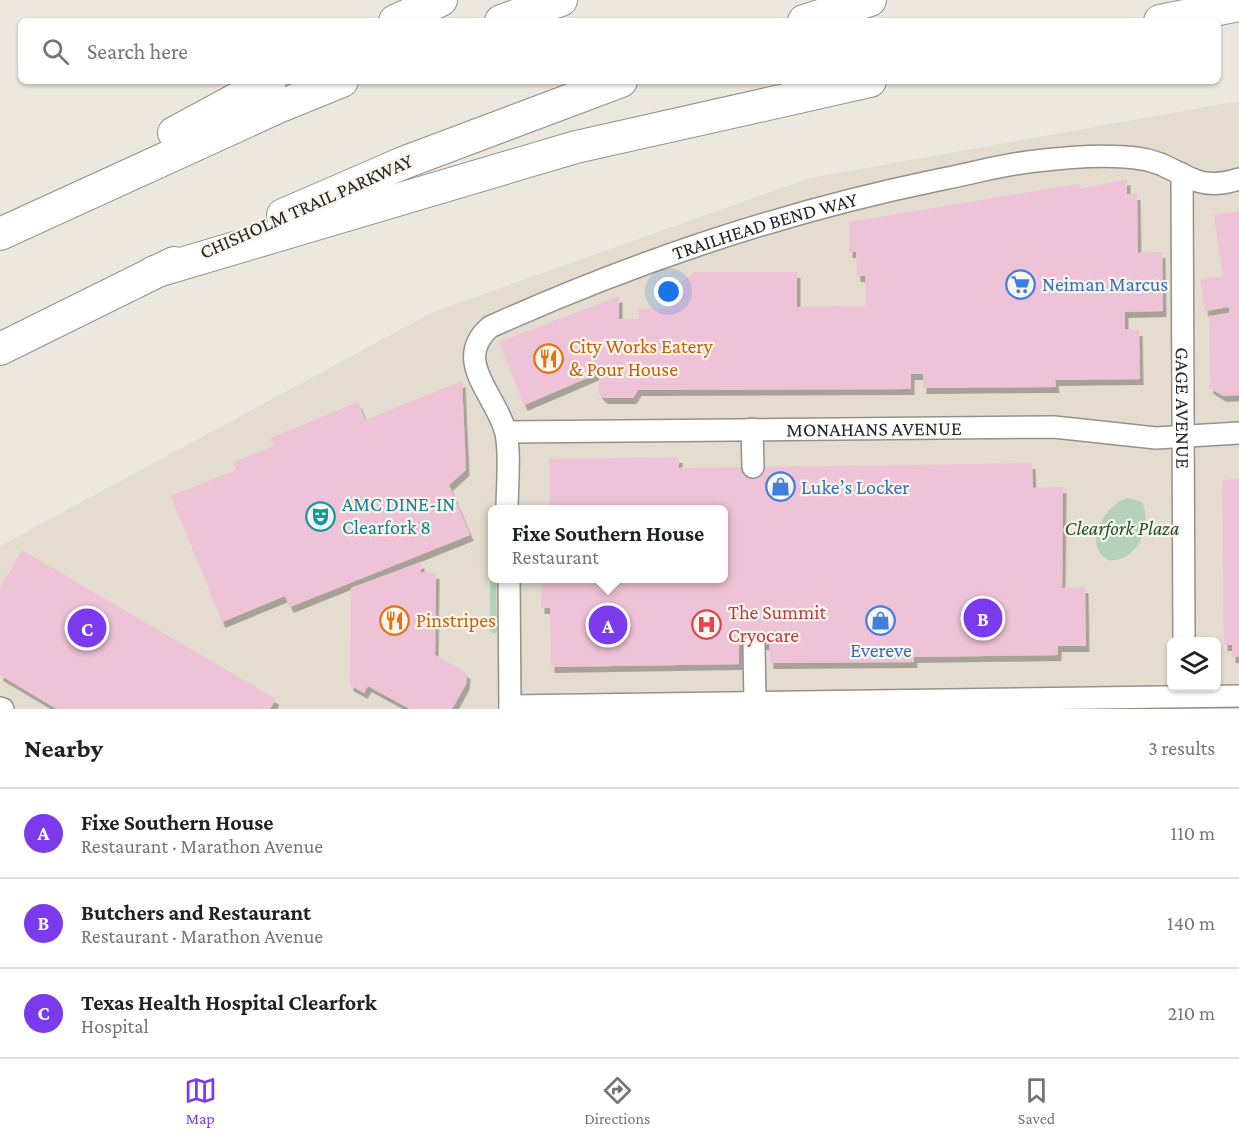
<!DOCTYPE html>
<meta charset="utf-8">
<style>
body{margin:0;font-family:"Crimson Pro",serif;background:#f6f6f6;color:#202124}
.controls{position:absolute;right:18px;bottom:18px;display:grid;overflow:hidden;border-radius:9px;box-shadow:0 2px 4px #0004}
.controls button{width:54px;height:54px;display:grid;place-items:center;padding:0;border:0;border-bottom:2px solid #e0e0e0;background:#fff;color:#202124;font:30px sans-serif}
.you{position:absolute;left:669px;top:292px;width:21px;height:21px;margin:-15px;border:4px solid #fff;border-radius:50%;background:#1a73e8;box-shadow:0 0 0 9px #1a73e833}
.badge{display:grid;place-items:center;width:39px;height:39px;border-radius:50%;background:#7c3aed;color:#fff;font-size:20px;font-weight:700}
.pin{position:absolute;translate:-50% -50%;border:3px solid #fff;box-shadow:0 2px 6px #0006}
.popup{position:absolute;left:488px;top:505px;width:240px;height:78px;box-sizing:border-box;display:grid;place-content:center;border-radius:9px;background:#fff;filter:drop-shadow(0 2px 4px #0005);font-size:20px;white-space:nowrap;color:#757577}
.popup b{font-size:22px;color:#202124}
.popup::after{content:'';position:absolute;left:50%;top:100%;margin-left:-12px;border:12px solid transparent;border-top-color:#fff}
.list{margin:0;padding:0;list-style:none}
h2{display:flex;justify-content:space-between;align-items:center;height:78px;margin:0;padding:0 24px;font-size:26px}
h2 small{font-size:20px;font-weight:400;color:#757577}
.list li{display:grid;grid-template-columns:39px 1fr auto;gap:18px;align-items:center;box-sizing:border-box;height:90px;padding:0 24px;border-top:2px solid #e0e0e0}
.list b{display:block;font-size:22px;white-space:nowrap}
.list p{margin:0;font-size:20px;white-space:nowrap;color:#757577}
.list em{font-size:20px;font-style:normal;color:#757577}
.icon{flex:none;width:33px;height:33px;fill:none;stroke:currentColor;stroke-width:2;stroke-linecap:round;stroke-linejoin:round}
.map{position:relative;flex:none;width:1239px;height:709px;overflow:hidden}
.search{position:absolute;background:#fff;box-shadow:0 2px 4px #0004;left:18px;right:18px;top:18px;height:66px;display:flex;align-items:center;gap:15px;box-sizing:border-box;padding:0 21px;border-radius:9px;color:#757577;font-size:22px}
.sheet{height:348px;background:#fff}
nav{display:flex;justify-content:space-around;align-items:center;box-sizing:border-box;height:84px;border-top:2px solid #e0e0e0;background:#fff;font-size:16px;color:#757577}
nav a{display:grid;justify-items:center;gap:3px}
nav .on{color:#7c3aed}
.map>svg:first-child{display:block}
</style>
<div class="map">
<svg width="1239" height="709" viewBox="0 0 1239 709">
<defs>
<filter id="shadow"><feDropShadow dx="3.5" dy="6" stdDeviation="0" flood-color="#0004"/></filter>
</defs>
<rect width="100%" height="100%" fill="#ece8e0"/>
<path fill="#e4dcce" fill-rule="evenodd" d="M1239 101V709H0V546L433 312 810 178ZM492 510H724V578H492ZM1172 642H1216V686H1172Z"/>
<g fill="#b3d2b7">
<path d="M1128 498 1142 502C1153 525 1137 564 1108 560 1081 544 1106 503 1128 498Z"/>
<polygon points="490,567 492,567 492,578 496,579 497,631 494,634 490,631"/>
</g>
<g fill="#efc3d7" filter="url(#shadow)">
<polygon points="1127,179 1127,194 1137,194 1138,253 1162,252 1163,311 1125,312 1125,329 1139,330 1140,379 1055,380 1056,387 923,388 923,374 911,374 911,389 638,390 633,398 604,398 599,393 599,373 524,405 499,342 619,296 619,319 639,319 638,309 672,308 672,281 682,282 694,272 797,272 797,307 866,306 865,276 857,276 856,252 849,252 849,222 1079,184 1080,189"/>
<polygon points="1239,211 1239,395 1223,396 1210,388 1209,316 1229,313 1229,307 1205,311 1200,280 1223,276 1214,215"/>
<polygon points="462,381 466,470 449,485 470,535 290,607 285,596 222,622 171,496 236,470 233,462 274,446 270,438 358,402 365,420"/>
<polygon points="679,457 679,468 1032,463 1033,488 1063,487 1062,588 1085,587 1086,646 1058,646 1058,655 914,657 914,662 770,663 769,644 739,645 739,664 551,667 550,608 541,608 541,578 724,578 724,510 564,510 564,506 550,506 549,459"/>
<polygon points="1239,478 1239,657 1232,657 1232,645 1224,645 1222,481"/>
<polygon points="22,550 276,699 270,709 57,709 0,675 0,588"/>
<polygon points="421,562 421,572 436,573 435,655 467,673 466,684 452,709 410,709 368,686 364,693 350,685 351,588"/>
</g>
<g fill="none" stroke-linecap="round" stroke-linejoin="round">
<defs>
<g id="minor">
<path id="s1" d="M1182 174 1184 642"/>
<polyline points="752,429 753,467"/>
<path id="s2" d="M506 432 1054 427 1156 438 1239 433"/>
<path id="s3" d="M507 510C507 489 511 448 505 430 495 394 452 360 490 327 634 262 783 212 938 180 970 174 1004 164 1036 161 1068 157 1104 154 1136 158 1181 163 1189 195 1239 179"/>
<polyline points="509,578 510,709"/>
<polyline points="754,645 755,703"/>
<polyline points="510,706 1239,696"/>
<polyline points="0,708 3,709"/>
</g>
<g id="highway">
<polyline points="395,21 441,0"/>
<polyline points="501,21 561,0"/>
<polyline points="804,21 870,0"/>
<polyline points="1160,21 1239,5"/>
<polyline points="174,133 270,81"/>
<polyline points="283,215 403,163 621,81"/>
<polyline points="0,234 278,107 342,81"/>
<polyline points="154,272 576,147 870,81"/>
<polyline points="0,349 174,263"/>
</g>
</defs>
<use href="#minor" stroke="#95918a" stroke-width="24"/>
<use href="#highway" stroke="#95918a" stroke-width="34"/>
<use href="#minor" stroke="#fff" stroke-width="21"/>
<use href="#highway" stroke="#fff" stroke-width="32"/>
</g>
<defs>
<symbol id="supermarket-ring" viewBox="-11 -11 22 22"><circle r="9.5" fill="#f9f5ed" stroke="#3f7fe0" stroke-width="1.5"/><path d="M-6-5.5h2.5l.6 2H6L4.5 2H-2.5L-4.4-4H-6ZM-1.5 3.2a1.3 1.3 0 1 0 .1 0ZM3 3.2a1.3 1.3 0 1 0 .1 0Z" fill="#3f7fe0"/></symbol>
<symbol id="restaurant-ring" viewBox="-11 -11 22 22"><circle r="9.5" fill="#f9f5ed" stroke="#e8710a" stroke-width="1.5"/><path d="M-5-6h1v4h1v-4h1v4h1v-4h1v5L-1.5 .5V6h-2V.5L-5-1ZM5-6V6H3V1.5H1.5Q1.5-4 5-6Z" fill="#e8710a"/></symbol>
<symbol id="shop-ring" viewBox="-11 -11 22 22"><circle r="9.5" fill="#f9f5ed" stroke="#3f7fe0" stroke-width="1.5"/><path d="M-5-2.5h2.3a2.7 3.5 0 0 1 5.4 0H5L5.5 6h-11ZM-1.5-2.5h3a1.5 2.3 0 0 0-3 0Z" fill="#3f7fe0"/></symbol>
<symbol id="theatre-ring" viewBox="-11 -11 22 22"><circle r="9.5" fill="#f9f5ed" stroke="#0f9aa8" stroke-width="1.5"/><path d="M-5-5.5Q0-4 5-5.5V0Q5 5 0 6Q-5 5-5 0ZM-3.3-2.5H-1v1.5H-3.3ZM1-2.5H3.3v1.5H1ZM-2.8 1Q0 5.5 2.8 1Z" fill="#0f9aa8"/></symbol>
<symbol id="hospital-ring" viewBox="-11 -11 22 22"><circle r="9.5" fill="#f9f5ed" stroke="#e0444e" stroke-width="1.5"/><path d="M-5-5h3v3.5h4V-5h3V5h-3V1.5h-4V5h-3Z" fill="#e0444e"/></symbol>
</defs>
<g fill-rule="evenodd">
<use href="#supermarket-ring" x="1004" y="268" width="33" height="33"/>
<use href="#restaurant-ring" x="532" y="342" width="33" height="33"/>
<use href="#shop-ring" x="764" y="470" width="33" height="33"/>
<use href="#theatre-ring" x="304" y="500" width="33" height="33"/>
<use href="#restaurant-ring" x="378" y="604" width="33" height="33"/>
<use href="#shop-ring" x="864" y="604" width="33" height="33"/>
<use href="#hospital-ring" x="690" y="608" width="33" height="33"/>
</g>
<g text-anchor="middle" dominant-baseline="central" stroke-width="4.5" stroke-linejoin="round" paint-order="stroke">
<g font-size="20" fill="#272623" stroke="#f9f5ed">
<text transform="translate(306 206) rotate(-24)">CHISHOLM TRAIL PARKWAY</text>
<text stroke="none"><textPath href="#s3" startOffset="488">TRAILHEAD BEND WAY</textPath></text>
<text stroke="none"><textPath href="#s1" startOffset="234">GAGE AVENUE</textPath></text>
<text stroke="none"><textPath href="#s2" startOffset="368">MONAHANS AVENUE</textPath></text>
</g>
<g font-size="20" fill="#366cbe" stroke="#f9f5ed" text-anchor="start">
<text x="1042" y="284">Neiman Marcus</text>
<text x="801" y="487">Luke’s Locker</text>
<text x="881" y="650" text-anchor="middle">Evereve</text>
</g>
<g font-size="20" fill="#c56008" stroke="#f9f5ed" text-anchor="start">
<text x="569" y="346">City Works Eatery<tspan x="569" dy="23">&amp; Pour House</tspan></text>
<text x="416" y="620">Pinstripes</text>
</g>
<g font-size="20" fill="#0d838f" stroke="#f9f5ed" text-anchor="start">
<text x="342" y="504">AMC DINE-IN<tspan x="342" dy="23">Clearfork 8</tspan></text>
</g>
<g font-size="20" font-style="italic" fill="#1e532b" stroke="#f9f5ed">
<text x="1122" y="528">Clearfork Plaza</text>
</g>
<g font-size="20" fill="#be3a42" stroke="#f9f5ed" text-anchor="start">
<text x="728" y="612">The Summit<tspan x="728" dy="23">Cryocare</tspan></text>
</g>
</g>
</svg>
<div class="controls">
<button><svg class="icon" aria-label="layers" viewBox="0 0 24 24"><path d="M12 4l9 5-9 5-9-5zM3 14l9 5 9-5"/></svg></button>
</div>
<div class="you"></div>
<div class="pin badge" style="left:608px;top:625px">A</div>
<div class="popup"><b>Fixe Southern House</b>Restaurant</div>
<div class="pin badge" style="left:983px;top:618px">B</div>
<div class="pin badge" style="left:87px;top:628px">C</div>
<div class="search"><svg class="icon" aria-label="search" viewBox="0 0 24 24"><circle cx="10" cy="10" r="6"/><path d="M15 15l6 6"/></svg>Search here</div>
</div>
<section class="sheet">
<h2>Nearby<small>3 results</small></h2>
<ul class="list">
<li><span class="badge">A</span><div><b>Fixe Southern House</b><p>Restaurant · Marathon Avenue</p></div><em>110 m</em></li>
<li><span class="badge">B</span><div><b>Butchers and Restaurant</b><p>Restaurant · Marathon Avenue</p></div><em>140 m</em></li>
<li><span class="badge">C</span><div><b>Texas Health Hospital Clearfork</b><p>Hospital</p></div><em>210 m</em></li>
</ul>
</section>
<nav>
<a class="on"><svg class="icon" aria-label="map" viewBox="0 0 24 24"><path d="M3 6l6-2 6 2 6-2v14l-6 2-6-2-6 2zM9 4v14M15 6v14"/></svg>Map</a>
<a><svg class="icon" aria-label="directions" viewBox="0 0 24 24"><path d="M12 3l9 9-9 9-9-9zM9 14v-3h6M13 9l2 2-2 2"/></svg>Directions</a>
<a><svg class="icon" aria-label="saved" viewBox="0 0 24 24"><path d="M7 4h10v16l-5-4-5 4z"/></svg>Saved</a>
</nav>
